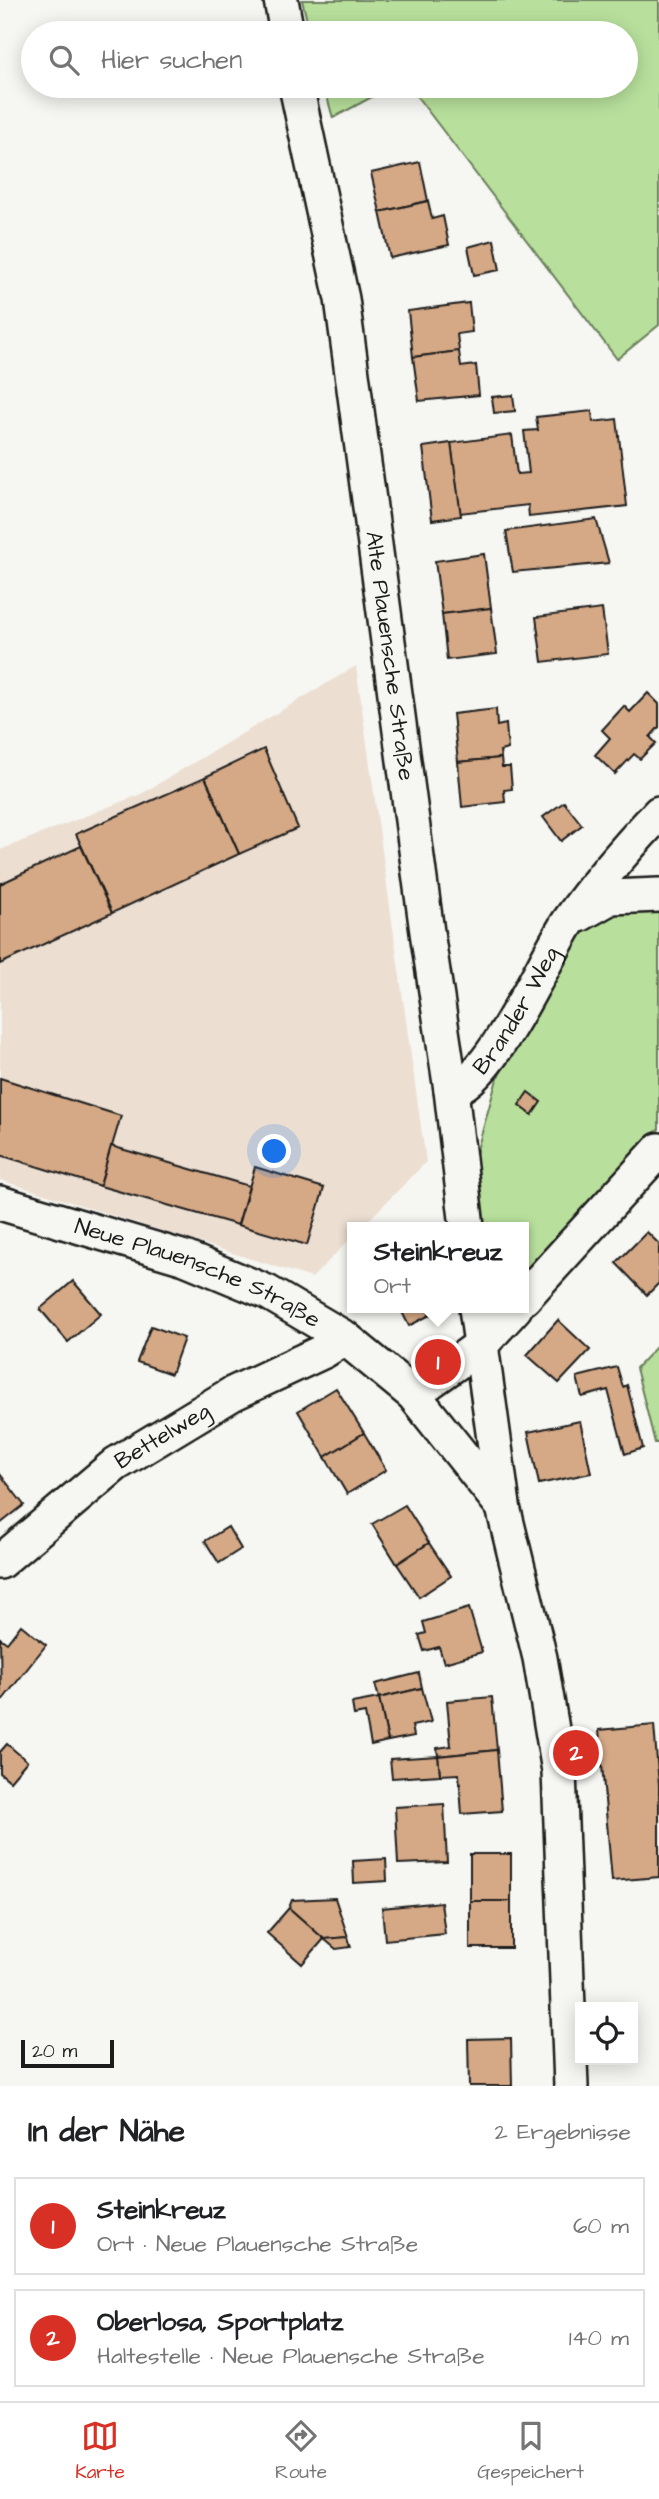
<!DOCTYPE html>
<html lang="de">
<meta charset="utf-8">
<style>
body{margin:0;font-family:"Architects Daughter",sans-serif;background:#f6f6f6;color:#202124}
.controls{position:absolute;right:21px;bottom:21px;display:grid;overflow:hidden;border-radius:0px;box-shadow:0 4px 18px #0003}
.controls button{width:63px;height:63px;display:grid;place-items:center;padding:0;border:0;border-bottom:2px solid #e0e0e0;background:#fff;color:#202124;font:35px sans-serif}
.scale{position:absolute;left:21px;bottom:18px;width:93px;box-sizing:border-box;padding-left:7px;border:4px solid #1c1c1c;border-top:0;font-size:19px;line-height:24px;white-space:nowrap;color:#1c1c1c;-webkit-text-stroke:5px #f6f6f2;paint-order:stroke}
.you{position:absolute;left:275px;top:1152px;width:24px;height:24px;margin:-18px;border:5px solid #fff;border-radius:50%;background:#1a73e8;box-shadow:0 0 0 10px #1a73e833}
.badge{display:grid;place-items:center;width:46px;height:46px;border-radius:50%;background:#d93025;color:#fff;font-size:23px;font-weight:700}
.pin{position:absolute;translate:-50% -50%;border:4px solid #fff;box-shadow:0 2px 7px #0006}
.popup{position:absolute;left:347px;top:1222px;width:182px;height:91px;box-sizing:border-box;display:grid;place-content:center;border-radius:0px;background:#fff;filter:drop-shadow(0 2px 5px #0005);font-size:23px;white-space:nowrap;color:#757577}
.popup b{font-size:26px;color:#202124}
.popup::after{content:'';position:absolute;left:50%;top:100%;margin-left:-14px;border:14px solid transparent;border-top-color:#fff}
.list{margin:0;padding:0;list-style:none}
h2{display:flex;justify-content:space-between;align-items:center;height:91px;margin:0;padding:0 28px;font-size:30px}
h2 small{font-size:23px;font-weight:400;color:#757577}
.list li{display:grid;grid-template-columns:46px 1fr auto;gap:21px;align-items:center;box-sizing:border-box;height:98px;margin:0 14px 14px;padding:0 14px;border:2px solid #e0e0e0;border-radius:0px}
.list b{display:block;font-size:26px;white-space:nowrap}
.list p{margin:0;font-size:23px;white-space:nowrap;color:#757577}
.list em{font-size:23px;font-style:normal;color:#757577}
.icon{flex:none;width:38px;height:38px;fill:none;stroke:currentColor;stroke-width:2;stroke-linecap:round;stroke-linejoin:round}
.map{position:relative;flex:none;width:659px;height:2086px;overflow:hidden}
.search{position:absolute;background:#fff;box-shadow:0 4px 18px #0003;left:21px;right:21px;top:21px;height:77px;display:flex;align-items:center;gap:18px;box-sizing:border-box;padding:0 24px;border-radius:38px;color:#757577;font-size:26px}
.sheet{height:315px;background:#fff}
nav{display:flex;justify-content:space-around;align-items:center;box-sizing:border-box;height:98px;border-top:2px solid #e0e0e0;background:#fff;font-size:19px;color:#757577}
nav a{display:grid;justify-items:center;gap:4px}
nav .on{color:#d93025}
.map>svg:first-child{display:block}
</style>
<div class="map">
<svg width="659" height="2086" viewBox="0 0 659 2086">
<rect width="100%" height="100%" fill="#f6f6f2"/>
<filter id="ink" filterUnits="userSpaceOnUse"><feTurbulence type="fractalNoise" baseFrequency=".0143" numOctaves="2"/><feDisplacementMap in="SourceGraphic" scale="14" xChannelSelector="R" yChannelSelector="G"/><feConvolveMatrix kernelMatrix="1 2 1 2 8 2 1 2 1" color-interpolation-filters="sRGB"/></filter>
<g filter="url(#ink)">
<polygon fill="#ecdfd2" points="356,666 426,1162 362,1227 352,1227 352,1237 312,1278 0,1180 0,850 141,794"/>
<g fill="#b8e09c" stroke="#6a7e5c" stroke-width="2">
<polygon points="302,0 659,0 659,325 617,359 409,86 626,86 626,33 310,33"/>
<polygon points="324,86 392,86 333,118"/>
<polygon points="659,906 659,1129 524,1274 524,1227 480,1227 472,1168 497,1079 573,938 592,917"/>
<polygon points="659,1344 659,1443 655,1443 636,1368"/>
</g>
<g fill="#d5a986" stroke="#1c1c1c" stroke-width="2">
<polygon points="420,162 428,201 380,212 371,173"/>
<polygon points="428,201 432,219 443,216 449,245 390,258 380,212"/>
<polygon points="494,240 500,270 474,275 468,247"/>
<polygon points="469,303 472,332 457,334 459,351 413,357 408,311"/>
<polygon points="459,351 461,367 476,365 479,395 419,401 413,357"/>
<polygon points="513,395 515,411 494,413 492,397"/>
<polygon points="592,411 593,422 617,419 627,506 529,517 528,505 460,513 451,443 512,435 517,474 529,473 524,431 538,430 536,417"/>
<polygon points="451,443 461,516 432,520 423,447"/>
<polygon points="596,519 609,563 513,572 506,531"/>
<polygon points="484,554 491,608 442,614 435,561"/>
<polygon points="491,608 497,654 447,660 442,614"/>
<polygon points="602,609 608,654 542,662 536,617"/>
<polygon points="648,693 659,704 659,727 650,737 656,743 640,759 634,754 615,774 595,755 610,738 602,730 624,706 630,712"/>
<polygon points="496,709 497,726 506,724 508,749 500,751 501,758 458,762 453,714"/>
<polygon points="264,749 298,828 239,854 205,777"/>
<polygon points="501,758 502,767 510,767 512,789 504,790 505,802 462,807 458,762"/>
<polygon points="205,777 239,854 112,913 76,834"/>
<polygon points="564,802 582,825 561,841 543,817"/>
<polygon points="81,846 112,913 0,964 0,884"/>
<polygon points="0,1078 121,1116 100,1186 0,1155"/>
<polygon points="528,1092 541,1102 532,1115 519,1105"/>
<polygon points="111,1146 249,1186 238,1225 100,1186"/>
<polygon points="255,1167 324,1188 307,1245 238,1225"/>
<polygon points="647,1232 659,1244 659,1283 647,1295 616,1263"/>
<polygon points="73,1281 101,1314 68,1342 40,1309"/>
<polygon points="400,1308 427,1308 430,1315 409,1326"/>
<polygon points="558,1320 590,1350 559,1383 527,1355"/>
<polygon points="151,1326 184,1338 171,1374 137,1362"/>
<polygon points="617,1367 623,1387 627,1385 643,1448 625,1454 608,1390 582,1397 577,1377"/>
<polygon points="336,1388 364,1433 325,1457 298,1411"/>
<polygon points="580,1421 591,1473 539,1484 528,1432"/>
<polygon points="364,1433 386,1470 347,1494 325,1457"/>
<polygon points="0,1474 24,1505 0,1524"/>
<polygon points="405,1505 429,1543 397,1564 372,1524"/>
<polygon points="228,1527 241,1549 219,1563 205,1541"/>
<polygon points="429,1543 451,1576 419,1597 397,1564"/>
<polygon points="469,1608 482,1652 444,1663 439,1647 424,1651 419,1635 426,1633 423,1622"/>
<polygon points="21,1625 46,1645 1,1702 0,1638 7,1643"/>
<polygon points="419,1673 422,1688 379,1698 375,1684"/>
<polygon points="422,1688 431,1722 412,1726 414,1736 388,1741 379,1698"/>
<polygon points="492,1697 497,1750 438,1756 437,1748 451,1746 447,1701"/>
<polygon points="379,1698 388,1741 371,1745 365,1713 354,1715 352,1703"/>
<polygon points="654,1725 659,1785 659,1877 612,1881 599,1730"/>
<polygon points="7,1744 27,1761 10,1781 0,1773 0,1752"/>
<polygon points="497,1750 502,1811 462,1814 459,1774 440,1775 438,1756"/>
<polygon points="438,1756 440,1775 392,1778 390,1759"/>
<polygon points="444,1804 447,1862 398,1864 395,1807"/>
<rect x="470" y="1854" width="41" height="47"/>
<polygon points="386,1859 387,1881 354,1883 353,1861"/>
<polygon points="335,1898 348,1937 324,1939 289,1908 292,1900"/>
<rect x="470" y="1901" width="41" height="47"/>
<polygon points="441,1902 445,1934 385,1940 382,1908"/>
<polygon points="289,1908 324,1939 302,1964 267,1933"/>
<polygon points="348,1937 351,1947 336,1949 324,1939"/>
<polygon points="511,2038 512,2086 469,2086 468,2039"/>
</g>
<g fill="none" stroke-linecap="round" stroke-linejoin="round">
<defs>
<g id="minor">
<polyline points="281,0 287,33"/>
<path id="s1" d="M296 86 342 299 427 932 451 1090 467 1227"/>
<polyline points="579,915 611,897 659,895"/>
<path id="s2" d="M451 1090C492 1081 544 958 569 921 595 884 628 846 659 813"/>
<path id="s3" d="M0 1203 185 1258 267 1292 345 1338 413 1394 503 1507 540 1658 559 1771 571 2086"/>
<polyline points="524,1298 659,1150"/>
<polyline points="476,1308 503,1505"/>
<polyline points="413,1394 480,1346 515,1308"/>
<path id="s4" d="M0 1562 116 1464 232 1394 324 1351 345 1338"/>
</g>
</defs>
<use href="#minor" stroke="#1c1c1c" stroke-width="38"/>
<use href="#minor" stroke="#f6f6f2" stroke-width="33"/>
</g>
</g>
<g text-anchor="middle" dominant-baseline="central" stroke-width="5" stroke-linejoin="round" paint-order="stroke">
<g font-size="23" fill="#1c1c1c" stroke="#f6f6f2">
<text stroke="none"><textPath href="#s1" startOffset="578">Alte Plauensche Straße</textPath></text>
<text stroke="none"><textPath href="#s2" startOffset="105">Brander Weg</textPath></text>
<text stroke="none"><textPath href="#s3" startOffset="210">Neue Plauensche Straße</textPath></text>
<text stroke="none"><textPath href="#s4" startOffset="206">Bettelweg</textPath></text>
</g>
</g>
</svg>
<div class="controls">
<button><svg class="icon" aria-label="locate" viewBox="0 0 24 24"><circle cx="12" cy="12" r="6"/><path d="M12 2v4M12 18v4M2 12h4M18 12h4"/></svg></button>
</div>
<div class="scale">20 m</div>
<div class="you"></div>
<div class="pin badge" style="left:438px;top:1362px">1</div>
<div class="popup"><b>Steinkreuz</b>Ort</div>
<div class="pin badge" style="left:576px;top:1753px">2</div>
<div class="search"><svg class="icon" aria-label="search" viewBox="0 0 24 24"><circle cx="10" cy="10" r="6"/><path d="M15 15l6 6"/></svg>Hier suchen</div>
</div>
<section class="sheet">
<h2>In der Nähe<small>2 Ergebnisse</small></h2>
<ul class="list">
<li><span class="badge">1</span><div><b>Steinkreuz</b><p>Ort · Neue Plauensche Straße</p></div><em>60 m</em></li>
<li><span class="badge">2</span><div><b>Oberlosa, Sportplatz</b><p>Haltestelle · Neue Plauensche Straße</p></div><em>140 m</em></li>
</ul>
</section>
<nav>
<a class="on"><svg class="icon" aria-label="map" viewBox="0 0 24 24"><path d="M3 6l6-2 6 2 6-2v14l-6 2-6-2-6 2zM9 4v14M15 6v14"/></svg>Karte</a>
<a><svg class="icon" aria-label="directions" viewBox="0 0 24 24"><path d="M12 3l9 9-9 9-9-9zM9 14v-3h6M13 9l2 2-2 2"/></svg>Route</a>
<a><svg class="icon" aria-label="saved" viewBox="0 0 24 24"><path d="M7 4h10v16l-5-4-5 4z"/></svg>Gespeichert</a>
</nav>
